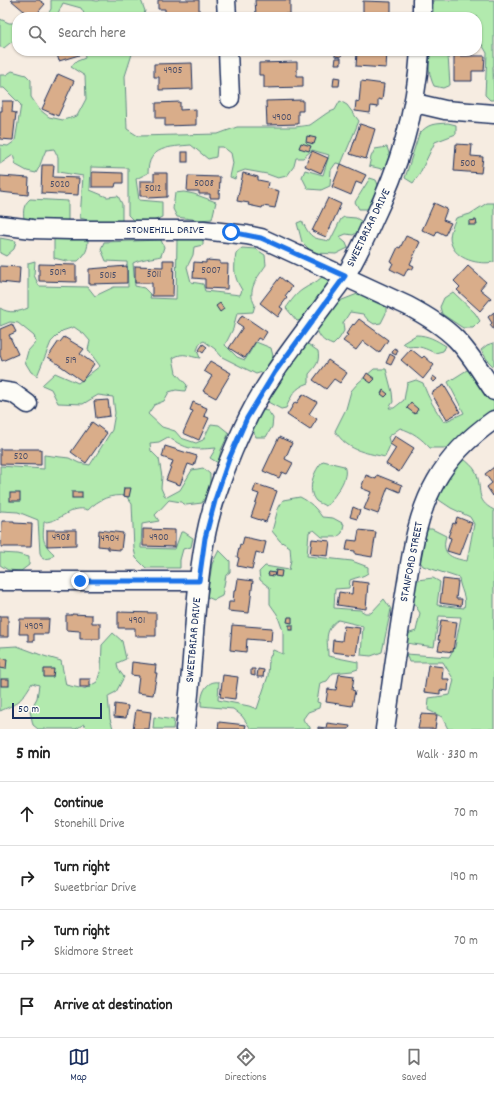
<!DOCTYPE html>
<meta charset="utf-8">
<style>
body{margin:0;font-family:Dekko,sans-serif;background:#f2f2f2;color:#222}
.scale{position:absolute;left:12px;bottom:10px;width:90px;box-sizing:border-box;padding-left:4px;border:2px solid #1b2f5e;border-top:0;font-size:11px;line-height:14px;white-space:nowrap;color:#1b2f5e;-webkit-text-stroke:3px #fdfcf7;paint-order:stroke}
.stop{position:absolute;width:12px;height:12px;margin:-9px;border:3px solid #1a73e8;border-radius:50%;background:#fff}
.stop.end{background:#1a73e8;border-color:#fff;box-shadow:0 1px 4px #0008}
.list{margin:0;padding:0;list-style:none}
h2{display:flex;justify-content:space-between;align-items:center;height:52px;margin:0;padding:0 16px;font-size:17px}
h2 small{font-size:13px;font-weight:400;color:#767676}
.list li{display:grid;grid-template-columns:26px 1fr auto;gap:12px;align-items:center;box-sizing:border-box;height:64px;padding:0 16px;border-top:1px solid #e0e0e0}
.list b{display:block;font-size:15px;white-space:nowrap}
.list p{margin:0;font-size:13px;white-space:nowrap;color:#767676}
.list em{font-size:13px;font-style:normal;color:#767676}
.icon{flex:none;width:22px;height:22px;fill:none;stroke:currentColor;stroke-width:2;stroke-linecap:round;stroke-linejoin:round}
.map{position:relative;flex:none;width:494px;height:729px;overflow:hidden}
.search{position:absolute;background:#fff;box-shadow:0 1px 3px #0004;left:12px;right:12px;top:12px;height:44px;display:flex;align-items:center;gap:10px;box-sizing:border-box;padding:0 14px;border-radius:16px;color:#767676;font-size:15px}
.sheet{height:308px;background:#fff}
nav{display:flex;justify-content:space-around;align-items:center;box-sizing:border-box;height:56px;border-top:1px solid #e0e0e0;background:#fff;font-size:11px;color:#767676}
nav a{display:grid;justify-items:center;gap:2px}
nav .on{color:#1b2f5e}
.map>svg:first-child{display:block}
</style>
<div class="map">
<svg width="494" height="729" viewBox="0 0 494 729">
<rect width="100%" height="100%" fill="#f6ece1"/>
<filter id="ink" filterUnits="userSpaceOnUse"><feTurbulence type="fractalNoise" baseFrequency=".025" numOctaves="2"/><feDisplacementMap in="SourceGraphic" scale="8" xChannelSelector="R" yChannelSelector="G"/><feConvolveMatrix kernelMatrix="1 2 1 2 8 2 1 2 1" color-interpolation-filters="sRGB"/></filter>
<g filter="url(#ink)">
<g fill="#b2eaae" stroke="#668c86">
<polygon points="51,0 91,0 97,1 100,0 141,0 145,11 143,17 86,17 81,8 63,3 56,17 46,17 51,9"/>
<polygon points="433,0 494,0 494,65 493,67 494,100 490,100 485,95 487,53 477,36 477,17 433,17"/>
<polygon points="0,19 9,23 17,23 17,40 10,43 4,48 0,47"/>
<path d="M84 51H133L125 76 127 129 138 136 218 134 237 127H295L310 125 327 113 335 110 340 101 347 105 359 121 341 164 336 163 331 170 330 186 321 190 308 189 302 177 305 170 323 175 329 155 312 150 303 158H296L294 166 287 176 278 178 267 174 245 170 237 173 235 179 230 177 233 163 231 153 223 147H217L216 157 208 159 191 145C170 147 148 146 148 173L136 179 139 200 162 202V217L151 222 133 220 128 215V168L91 167 90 190 107 197 118 196 122 204V222H96L80 218 83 176 58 172V157L54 149 46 150C42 157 41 166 36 173L27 171 16 165 13 155 0 164V145L8 146 15 141 21 105 4 88H0V75H6L12 71 26 75 31 80V97L39 109 49 117 63 120 77 116 86 99 85 76 71 67 75 62 85 58Z"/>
<path d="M432 51H446L448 55 450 85 443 88 434 86C429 76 427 62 432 51Z"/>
<path d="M448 123 456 125V134L435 142 419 175 413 183 405 178 419 134C429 123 434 124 448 123Z"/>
<polygon points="387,147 389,153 389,163 382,169 369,166 371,157 375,149"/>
<polygon points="370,178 376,180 379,187 371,209 359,209 355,202"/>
<polygon points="184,192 194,194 216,202 212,219 199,220 177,217 173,209 175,193"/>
<path d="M30 199 68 201V225L42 220 24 219C23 211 23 205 30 199Z"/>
<path d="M487 203H494V262C479 265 456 260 451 243 448 236 453 225 456 218L470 214Z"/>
<path d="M344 217 356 218 361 221V230L353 235 346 234 339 237 346 243 348 248 336 254 316 253 309 249 302 242 297 223 302 221C311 238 311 238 330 241L341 219Z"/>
<polygon points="0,238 16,241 14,249 6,256 0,253"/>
<path d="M54 239H88C88 249 86 254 78 261H66L54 258Z"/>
<path d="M177 239H203V245L194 247 193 255 187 267 191 282 203 284 205 291 240 295 242 290C233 276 234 269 236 253L242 248 256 249 265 255 266 265C258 277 246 290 255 305L253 312 237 313 233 329 225 345 237 357 245 360 256 342 271 348 273 356 269 370 256 374 222 357 215 349 204 341 200 343 197 350 200 358C188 357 185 351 173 358L176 373 187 385 185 391 176 390 169 392 164 401 154 405 148 414 162 427 175 431 181 438 196 443 203 440 211 424 219 425 229 433 221 450 218 463 210 458 216 448C192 450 188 450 168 437L159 442 150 443 151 451 159 459 162 477 161 488 164 495 167 497 180 490 192 470 203 468 210 474V488L202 503 186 505 181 502 169 500 155 515 159 521 142 524 141 548 175 549 181 532H184L193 538 191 547 183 549 180 560V568H146L136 558 134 549 132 504 126 496C111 494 99 499 88 510 70 504 62 522 44 522 43 538 41 542 54 554L51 558 43 559 40 553 38 520 18 512 1 511 0 512V466L44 469V455L69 458 79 463 90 465 112 430 115 413 113 397 98 395 83 404 58 403 51 389 42 385 55 373 78 383 100 366 88 350 90 341 84 334 74 327 62 331 51 342 37 376 31 372 25 362 28 351 36 342 34 336 18 323 10 322 0 326V308C9 314 19 312 28 308V263L35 261 34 275 39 286 88 287 95 296 114 287H128L127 262 106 261 101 249 104 242 161 240 164 247 161 256C153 258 140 259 133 263L135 286 144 288 151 295 150 298 176 299Z"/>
<path d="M322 277H329V285L306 319 297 321 286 308C291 301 296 294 302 290 309 285 316 283 322 277Z"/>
<polygon points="453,292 475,313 480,321 473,328 463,328 442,314 440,307 444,298"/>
<path d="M360 293 368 299 386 307V313L381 323 374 324 368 320 363 314 350 312 343 323 344 331 339 339 333 345C322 341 319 337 316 326L337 302Z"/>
<path d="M416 335C428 335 436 340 446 346L443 351 435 353C426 349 419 345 409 347L403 343Z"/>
<path d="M302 340 318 351C320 362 316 366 309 374V383C294 388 292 395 286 408L281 409 266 401 282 374 287 372 291 367V360Z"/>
<polygon points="493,343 494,343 494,367 488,361 481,350 487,345"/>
<path d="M374 369H386L392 392 393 402 389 408H394L404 400 407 383 416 380 423 383C428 398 435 409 444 422L464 413 448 382 467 370 478 372 494 401V409L451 448H430C421 438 413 432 400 428L388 437 390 445 385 457C363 452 348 451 335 431L346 409 351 391 358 383Z"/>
<path d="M260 410 268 411 273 418 272 427 266 437H256C250 426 253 419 260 410Z"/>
<path d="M463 458C467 462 473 466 476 472 483 489 474 500 494 510V729H448L442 717 428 710 429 698 450 695 454 680 443 662H409L406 654 449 657 455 647 461 617 439 616 434 647 406 643 407 634 416 631 420 613C412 601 409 594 417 580L433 578 440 582 437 605 464 608C467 596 460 590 459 578L423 566 419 560 427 529H432L446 536C441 554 450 558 467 561L474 524 470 517 451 508 439 500 434 490Z"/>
<path d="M323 461 344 466C350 478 335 494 329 504L325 506C323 504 318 503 316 501 306 490 314 470 323 461Z"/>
<path d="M300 497C310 502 316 508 322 517L333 518 344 524 342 533 337 537H322L314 530 309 532 307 556 352 561 368 567V573C363 577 357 577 350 580L349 588 335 589 334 608 360 610 365 613H371L384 599 391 609 382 652 371 656 361 655 363 626 338 620C323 631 328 640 328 656L358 662V669L352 671 333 673 327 681 320 683 317 702 320 703 319 708 308 712 303 719 305 723 310 727V729H251L242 716 233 709 201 706C201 695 205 680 219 682L218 700 249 706 257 709 268 676 269 659 273 650 283 654V631L277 614 270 604V588L260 580 259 572 265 566 289 570 291 560 290 547 280 541 272 531 278 509 283 500Z"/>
<polygon points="219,550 230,561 230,572 226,575 222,596 214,600 207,597 212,564"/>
<polygon points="0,553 17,554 29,557 29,565 21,571 8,570 0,565"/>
<path d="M113 633 122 641 126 659 117 663 118 669 124 677 116 692 108 696 110 719 113 728 115 729H87L84 724 76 729H38L33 725 30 711 37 698 39 685 32 683C21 701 19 703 0 711V647L17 646 44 656 61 661 66 685 84 689 97 682 101 669 102 645Z"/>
<polygon points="154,717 174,720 173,729 153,729"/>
</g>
<g fill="#d9ad8a" stroke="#1b2f5e">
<polygon points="11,0 39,0 45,4 34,17 31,17"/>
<polygon points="158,0 199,0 199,13 165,15 165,9 158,9"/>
<polygon points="255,0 290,0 290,14 256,15"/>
<polygon points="363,1 391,2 391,17 363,17"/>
<polygon points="56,51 78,51 79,55 59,61"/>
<polygon points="335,51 342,51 341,57 335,56"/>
<polygon points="365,51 387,51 386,68 356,66 357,53 365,54"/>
<polygon points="454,56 485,56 484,71 472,71 472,81 454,81"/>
<polygon points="336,58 341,58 341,64 335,64"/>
<polygon points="297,62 297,76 303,76 303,87 264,88 264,75 259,75 259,63"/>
<polygon points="192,63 193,89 159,90 159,77 154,77 154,64"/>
<polygon points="58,74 74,81 58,116 42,109"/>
<polygon points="334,77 340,78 339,86 333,86"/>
<polygon points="361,81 384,84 382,100 378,99 378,107 371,106 370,113 355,111 356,101 359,102"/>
<polygon points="303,100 303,111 298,111 298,124 267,125 266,101"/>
<polygon points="2,101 13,101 12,112 16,113 13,140 0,139 0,111 2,111"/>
<polygon points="180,102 180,110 196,109 196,125 165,126 165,118 156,118 156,103"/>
<polygon points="360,124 375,129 366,159 350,154"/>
<polygon points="307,136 316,138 314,144 306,142"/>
<polygon points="301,143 311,146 309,151 299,148"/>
<polygon points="456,144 472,145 471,156 483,157 481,173 454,171"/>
<polygon points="312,151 328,158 321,173 305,166"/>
<rect x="182" y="152" width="6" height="10"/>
<polygon points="341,164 366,175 361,184 356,182 351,195 332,187"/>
<polygon points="42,165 54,165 53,177 79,178 78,195 41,193"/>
<polygon points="92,172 123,173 123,183 116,183 115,187 92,187"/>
<polygon points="154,173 167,173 167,197 148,198 148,196 140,196 140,181 154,181"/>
<polygon points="243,173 258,177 258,180 268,182 267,188 279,191 275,208 263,206 262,208 248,205 249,203 237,201"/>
<polygon points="0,176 29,178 28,195 0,192"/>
<polygon points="188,176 220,177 219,198 210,198 210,194 199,194 199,191 187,191"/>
<polygon points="328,198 341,204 326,237 312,231"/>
<polygon points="434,203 447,209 443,220 451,223 445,235 437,231 435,236 422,230"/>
<polygon points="476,220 477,225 469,225 469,221"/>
<polygon points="406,236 420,242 410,264 414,266 412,270 408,268 404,276 390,269 393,263 391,262 398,247 400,248"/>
<polygon points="163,260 174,260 173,296 152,296 152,283 135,283 135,266 163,267"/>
<polygon points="206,260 220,261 220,264 228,264 227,289 205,288 205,279 193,278 194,262 206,263"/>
<polygon points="39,264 76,265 76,282 39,281"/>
<polygon points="0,266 20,267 19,284 0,282"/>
<polygon points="127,266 127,283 89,284 89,269"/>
<polygon points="468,266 486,282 480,289 491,298 480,311 457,290 460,287 454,281"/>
<polygon points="280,277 292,287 285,296 287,298 280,307 283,309 278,317 260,303"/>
<polygon points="220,303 224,309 220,312 216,306"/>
<polygon points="494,312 494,330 490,325 492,323 488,317"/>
<polygon points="242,315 267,332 262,340 258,338 245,358 229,348 243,327 237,323"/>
<polygon points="359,319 388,340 379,353 363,341 356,350 343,341 348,335 346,334 353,324 354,325"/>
<polygon points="12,324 16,332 9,335 18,354 2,361 0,355 0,329"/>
<polygon points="64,337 84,349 80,354 94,364 82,381 48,357 59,341 60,342"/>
<polygon points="203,344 207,347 203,353 199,350"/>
<polygon points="394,348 398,350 396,355 392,353"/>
<polygon points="411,349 422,358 424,356 434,365 423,379 401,360"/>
<polygon points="390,354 395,357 391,365 386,363"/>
<polygon points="328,360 347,373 340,383 334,379 326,389 313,380"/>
<polygon points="210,361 231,373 216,398 203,391 212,376 204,371"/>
<polygon points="367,373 375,379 371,383 364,378"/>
<polygon points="433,376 437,379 434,382 431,380"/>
<polygon points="444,385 460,412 447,419 431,393"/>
<polygon points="383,390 388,394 385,397 381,394"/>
<polygon points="303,394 317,402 309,414 317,419 310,430 287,415 295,402 297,403"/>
<polygon points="108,400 110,416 96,418 94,401"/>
<polygon points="193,402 207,408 204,416 209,418 199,440 183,433 193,411 190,410"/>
<polygon points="411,403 418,409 415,414 407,408"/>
<polygon points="92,422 107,433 86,463 71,452"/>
<polygon points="395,436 414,448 399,472 386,464 396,448 390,444"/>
<polygon points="279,437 292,443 285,459 293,463 287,474 282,472 279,478 263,471"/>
<polygon points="165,446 197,456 194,466 188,464 180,485 166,480 173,461 162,457"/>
<polygon points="0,449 41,449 41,465 0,464"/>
<polygon points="494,467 494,495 493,496 487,487 492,483 485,474"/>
<polygon points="366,475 376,479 377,475 402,485 400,492 388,487 378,514 364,509 371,492 361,488"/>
<polygon points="256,484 277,491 266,522 251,517 259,494 253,492"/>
<polygon points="124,488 131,488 129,497 123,496"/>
<rect x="72" y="492" width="10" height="6"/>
<rect x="10" y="493" width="10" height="8"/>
<polygon points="353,507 360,510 357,519 350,517"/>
<polygon points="457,517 472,523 460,555 447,551 451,538 448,537 453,523 455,524"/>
<polygon points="2,521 14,521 14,523 32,524 31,547 1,547"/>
<polygon points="143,529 175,530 175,547 143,546"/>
<polygon points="47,530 76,530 76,545 47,546"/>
<polygon points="99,530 123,533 121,550 108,549 108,547 98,546"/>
<polygon points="359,530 376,532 372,557 355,554 355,551 346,550 348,540 357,541"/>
<polygon points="244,537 266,542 263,554 256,552 252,569 237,566 239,558 237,557 240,544 242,545"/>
<polygon points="312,539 330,541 328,556 310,554"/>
<polygon points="276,570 282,571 281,577 275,576"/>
<polygon points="269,572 275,573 274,576 268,575"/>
<polygon points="238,579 253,581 249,613 228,611 229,602 233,602 234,591 236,591"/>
<polygon points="443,579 458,581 456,599 462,599 461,606 440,603"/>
<polygon points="353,581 368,583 366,609 337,605 339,592 352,594"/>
<polygon points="118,612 156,613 156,636 135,636 135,628 118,628"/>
<polygon points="72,614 92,615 92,623 100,623 100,639 80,639 80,631 66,630 66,615 72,615"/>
<rect x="0" y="616" width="8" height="21"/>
<polygon points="288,617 292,617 292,623 287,622"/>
<polygon points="20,619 49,619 48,634 34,634 34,641 28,641 28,634 19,634"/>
<polygon points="441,620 457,622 453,652 438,650 440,640 438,640"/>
<polygon points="232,625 272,628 271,641 247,639 246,652 230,650"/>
<rect x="289" y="625" width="4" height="5"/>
<polygon points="344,626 360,628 356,655 332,652 333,640 342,641"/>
<polygon points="0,658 7,659 6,669 0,668"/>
<polygon points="132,662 156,665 155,673 157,673 153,695 137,693 139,676 131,675"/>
<polygon points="428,665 443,667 442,679 449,679 448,691 440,690 440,694 424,692"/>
<polygon points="44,669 54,669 53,677 44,677"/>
<polygon points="251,669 255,669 255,676 251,675"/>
<polygon points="258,669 264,670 263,677 257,677"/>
<polygon points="339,674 354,676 352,690 355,691 352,706 326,702 328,689 336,690"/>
<polygon points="223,675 238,677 235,699 220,697"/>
<rect x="1" y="679" width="8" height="7"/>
<rect x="80" y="679" width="10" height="8"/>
<polygon points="115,704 128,706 126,718 114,717"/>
<polygon points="136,710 151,712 149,729 133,729"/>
<polygon points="421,714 437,715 435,729 418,729"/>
<polygon points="219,722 246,725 245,729 218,729"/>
<polygon points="327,723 350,726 349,729 318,729 318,727 326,728"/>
</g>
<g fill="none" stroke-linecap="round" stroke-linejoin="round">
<defs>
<g id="minor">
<polyline points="226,0 227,17"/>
<polyline points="422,17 422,0"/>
<polyline points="228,51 230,98"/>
<polyline points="415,103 445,110 494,114"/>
<path d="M0 225 32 229 70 230H203L247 235 261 238 274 244 408 306C425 315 442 325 456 339 471 354 482 374 494 391"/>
<polyline points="0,391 13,393 28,404"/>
<polyline points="0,581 199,581"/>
<path d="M185 729C194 666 193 602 205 539 212 501 227 463 243 428 262 385 296 343 324 305 331 295 339 286 345 276 356 259 364 241 372 223 399 167 416 114 420 51"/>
<path d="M385 729C392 682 398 635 406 588 412 551 417 514 436 481 450 456 471 436 494 420"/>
</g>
</defs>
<use href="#minor" stroke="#1b2f5e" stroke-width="21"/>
<use href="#minor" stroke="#fdfcf7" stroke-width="18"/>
</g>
</g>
<g fill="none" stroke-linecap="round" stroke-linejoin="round" filter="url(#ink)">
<polyline stroke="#1a73e8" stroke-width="5" points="80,581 199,581 205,538 216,497 229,459 247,418 275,372 345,276 261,238 231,232"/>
</g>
<g text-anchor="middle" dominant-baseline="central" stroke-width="3" stroke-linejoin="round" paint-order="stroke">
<g font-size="10" fill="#4a4e69">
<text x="173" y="71">4905</text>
<text x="282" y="118">4900</text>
<text x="468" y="164">500</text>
<text x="204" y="184">5008</text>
<text x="60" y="185">5020</text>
<text x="153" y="189">5012</text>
<text x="211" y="271">5007</text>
<text x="58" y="273">5019</text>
<text x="154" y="275">5011</text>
<text x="108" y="276">5015</text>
<text x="71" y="361">519</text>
<text x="21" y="457">520</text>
<text x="61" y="538">4908</text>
<text x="159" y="538">4900</text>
<text x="110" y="539">4904</text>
<text x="137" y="621">4901</text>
<text x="34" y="627">4909</text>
</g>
<g font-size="12" fill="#1b2f5e" stroke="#fdfcf7">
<text transform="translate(369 228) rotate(-64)">SWEETBRIAR DRIVE</text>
<text x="165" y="230">STONEHILL DRIVE</text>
<text transform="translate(412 562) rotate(-79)">STANFORD STREET</text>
<text transform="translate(194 640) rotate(-85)">SWEETBRIAR DRIVE</text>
</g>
</g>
</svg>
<div class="scale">50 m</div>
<div class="stop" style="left:231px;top:232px"></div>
<div class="stop end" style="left:80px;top:581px"></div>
<div class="search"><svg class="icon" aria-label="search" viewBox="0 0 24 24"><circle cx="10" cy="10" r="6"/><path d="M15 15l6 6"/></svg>Search here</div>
</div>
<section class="sheet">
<h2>5 min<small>Walk · 330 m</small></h2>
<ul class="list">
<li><svg class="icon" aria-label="ahead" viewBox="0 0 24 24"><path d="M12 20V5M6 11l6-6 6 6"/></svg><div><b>Continue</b><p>Stonehill Drive</p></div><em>70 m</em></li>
<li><svg class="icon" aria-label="right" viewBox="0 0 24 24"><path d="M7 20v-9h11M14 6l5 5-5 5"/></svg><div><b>Turn right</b><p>Sweetbriar Drive</p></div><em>190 m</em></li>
<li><svg class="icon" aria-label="right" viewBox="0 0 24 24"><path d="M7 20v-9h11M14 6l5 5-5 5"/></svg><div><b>Turn right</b><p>Skidmore Street</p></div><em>70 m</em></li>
<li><svg class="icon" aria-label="arrive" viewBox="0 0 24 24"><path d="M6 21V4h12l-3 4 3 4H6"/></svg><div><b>Arrive at destination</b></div></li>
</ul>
</section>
<nav>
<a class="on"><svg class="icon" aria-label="map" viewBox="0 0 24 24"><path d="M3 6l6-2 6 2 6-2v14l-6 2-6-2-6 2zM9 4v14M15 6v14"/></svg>Map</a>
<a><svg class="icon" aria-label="directions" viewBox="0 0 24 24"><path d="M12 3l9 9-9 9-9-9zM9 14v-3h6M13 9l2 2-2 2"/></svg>Directions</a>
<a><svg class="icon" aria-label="saved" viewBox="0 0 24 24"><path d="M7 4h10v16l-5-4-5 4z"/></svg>Saved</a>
</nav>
